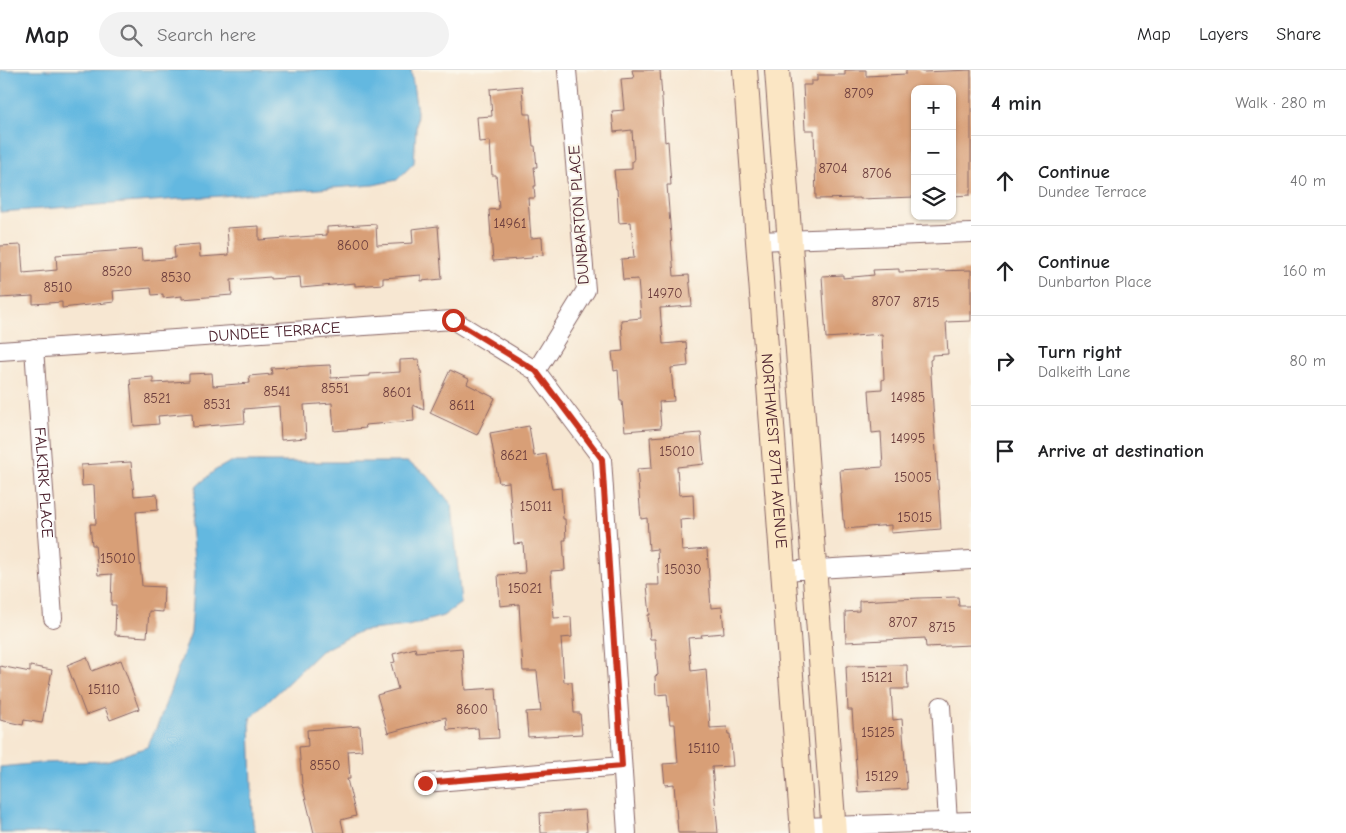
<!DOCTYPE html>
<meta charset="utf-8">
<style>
body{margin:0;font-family:"Comic Neue",sans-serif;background:#f2f2f2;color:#202124}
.controls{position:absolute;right:15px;top:15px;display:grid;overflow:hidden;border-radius:10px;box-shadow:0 1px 4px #0004}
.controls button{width:45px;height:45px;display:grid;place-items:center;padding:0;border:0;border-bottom:1px solid #e0e0e0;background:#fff;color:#202124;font:25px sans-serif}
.stop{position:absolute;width:15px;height:15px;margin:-11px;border:4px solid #c8321e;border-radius:50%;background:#fff}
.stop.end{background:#c8321e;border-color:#fff;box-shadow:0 1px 5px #0008}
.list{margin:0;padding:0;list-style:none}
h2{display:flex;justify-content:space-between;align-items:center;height:65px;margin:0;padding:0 20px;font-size:21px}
h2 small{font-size:16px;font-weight:400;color:#757577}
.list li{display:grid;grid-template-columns:32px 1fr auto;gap:15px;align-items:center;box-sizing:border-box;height:90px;padding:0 20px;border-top:1px solid #e0e0e0}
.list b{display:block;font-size:19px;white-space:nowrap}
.list p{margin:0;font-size:16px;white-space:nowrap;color:#757577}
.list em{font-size:16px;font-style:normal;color:#757577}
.icon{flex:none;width:28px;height:28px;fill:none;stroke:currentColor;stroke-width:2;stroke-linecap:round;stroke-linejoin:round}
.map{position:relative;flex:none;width:971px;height:763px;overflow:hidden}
header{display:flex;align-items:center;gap:30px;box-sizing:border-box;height:70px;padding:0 25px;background:#fff;border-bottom:1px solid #e0e0e0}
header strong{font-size:24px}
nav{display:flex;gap:28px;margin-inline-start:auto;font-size:18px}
.search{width:350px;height:45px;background:#f2f2f2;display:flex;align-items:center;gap:12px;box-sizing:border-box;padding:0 18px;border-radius:28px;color:#757577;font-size:19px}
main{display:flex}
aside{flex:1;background:#fff}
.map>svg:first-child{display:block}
</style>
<header>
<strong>Map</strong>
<div class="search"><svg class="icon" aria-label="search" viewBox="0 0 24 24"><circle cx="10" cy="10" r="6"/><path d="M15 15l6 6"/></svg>Search here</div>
<nav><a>Map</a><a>Layers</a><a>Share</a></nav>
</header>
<main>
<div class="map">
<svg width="971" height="763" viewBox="0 0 971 763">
<rect width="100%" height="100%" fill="#fbf7ec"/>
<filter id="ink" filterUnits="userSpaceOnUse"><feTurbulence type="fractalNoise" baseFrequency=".02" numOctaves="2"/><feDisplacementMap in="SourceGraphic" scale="10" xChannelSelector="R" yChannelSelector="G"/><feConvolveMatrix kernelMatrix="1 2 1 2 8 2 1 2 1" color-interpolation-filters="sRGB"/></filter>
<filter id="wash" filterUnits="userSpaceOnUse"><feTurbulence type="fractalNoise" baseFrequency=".0096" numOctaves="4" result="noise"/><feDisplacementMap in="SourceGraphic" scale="20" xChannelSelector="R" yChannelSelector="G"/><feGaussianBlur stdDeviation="1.12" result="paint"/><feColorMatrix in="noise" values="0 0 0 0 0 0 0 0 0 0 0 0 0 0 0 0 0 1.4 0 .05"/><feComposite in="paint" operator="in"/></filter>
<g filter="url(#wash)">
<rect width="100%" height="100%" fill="#f7e7d2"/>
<g fill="#64b8e0" stroke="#576c86">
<polygon points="0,0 411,0 417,42 414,93 397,110 373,115 0,142"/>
<polygon points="230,392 407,392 426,404 452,435 461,533 443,546 408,556 361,561 321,581 250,649 253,753 256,763 0,763 0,697 40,693 106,691 147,677 159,652 191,562 195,502 191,455 196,417 214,401"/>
</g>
<g id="blocks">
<g fill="#d89f77">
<polygon points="632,0 660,0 665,72 668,71 671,115 667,115 674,206 689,205 692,236 660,238 663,274 686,272 688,296 671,298 674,331 659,332 661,358 625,361 622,331 620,331 618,300 614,301 612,282 623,281 621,250 641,248 638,209 623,210 621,189 634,188 631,152 619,153 617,119 616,119 614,100 632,99 632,91 634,91 632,60 614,62 612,41 624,40 621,9 634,8"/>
<polygon points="845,0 866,0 866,6 906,4 906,0 919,0 919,1 923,2 971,0 971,119 970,119 970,125 952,126 952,19 915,19 915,127 860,129 860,128 816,129 814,60 805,60 803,15 811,15 811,11 817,11 817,5 845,5"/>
<polygon points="522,16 524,44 530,44 533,76 535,76 537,97 534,97 536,116 534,116 535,128 528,128 531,168 542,167 543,185 532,186 532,188 493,191 489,140 499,139 496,105 492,105 490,71 479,72 477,47 492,46 490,19"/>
<polygon points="376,154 377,175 413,173 412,159 438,156 442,209 421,211 421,205 383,208 383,214 355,216 355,213 301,218 300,207 270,209 270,207 231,210 232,225 182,229 182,226 163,228 163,224 152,225 151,218 113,221 114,232 62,238 62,232 33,234 33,226 0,228 0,176 21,175 23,203 57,200 56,185 141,179 142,191 175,188 174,176 199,174 200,187 229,185 227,158 259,156 259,170 327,165 327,157"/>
<polygon points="899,199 899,202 971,200 971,251 946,252 948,284 932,285 932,289 930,290 941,459 891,463 891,455 845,459 844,450 843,450 841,424 842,424 840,400 883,397 881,362 872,363 869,320 882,319 882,310 884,309 882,264 826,268 822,206 843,205 843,208 874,205 873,200"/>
<polygon points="419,289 420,301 421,301 424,340 413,335 414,351 365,355 366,358 334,361 332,333 304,335 306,368 281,370 279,336 244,339 245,353 193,357 192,343 158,346 159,354 134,356 130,309 153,307 153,313 189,311 189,304 212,303 213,316 250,313 249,306 272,304 271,298 330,295 331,308 370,306 370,304 400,302 400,290"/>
<polygon points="450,300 469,309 467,314 495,328 477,365 430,343"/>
<polygon points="529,356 534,386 546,384 552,419 561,418 563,449 565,449 566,470 563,470 565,500 551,501 554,548 571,547 572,567 561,568 564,612 572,612 574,643 580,643 582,664 528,667 526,642 541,641 537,601 523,601 519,534 500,536 498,505 525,503 523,473 514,474 509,412 499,413 490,363"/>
<polygon points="701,363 704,394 677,397 679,425 693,424 694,449 680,450 682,481 707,479 711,538 722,537 724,563 701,565 702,567 688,568 691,601 706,599 710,658 727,657 728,664 730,664 733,696 712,697 718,763 678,763 674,714 665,715 663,694 678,693 675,654 670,654 667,624 656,625 655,606 658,605 655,569 650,569 648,545 650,545 647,515 659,515 657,479 649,480 647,448 641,449 637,399 652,398 650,367"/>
<polygon points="131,392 134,426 157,424 158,440 136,442 142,516 164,517 163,542 149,541 147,567 115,565 116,535 111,535 112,504 98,505 95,475 92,475 90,454 96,454 94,415 82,416 81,395"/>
<polygon points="958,527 959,536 971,536 971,575 926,577 925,568 846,572 845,542 859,541 859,531 919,528"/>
<polygon points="415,578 416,582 462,578 465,620 496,618 499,668 479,669 478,658 447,660 446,647 388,663 377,625 398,619 391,593 395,592 393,584"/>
<polygon points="87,587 92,601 121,590 139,639 110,650 105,638 86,645 67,595"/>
<polygon points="907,595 908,619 891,619 893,650 902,649 907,719 858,722 852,640 848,640 846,596"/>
<polygon points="0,596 30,602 30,596 52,600 42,653 24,650 23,655 0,650"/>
<polygon points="360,656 362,680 348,681 350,709 347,709 356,746 341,750 344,763 314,763 302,714 299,677 308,676 307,660"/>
<polygon points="585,740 587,761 585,761 585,763 541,763 540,743"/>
</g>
</g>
</g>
<g filter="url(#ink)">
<use href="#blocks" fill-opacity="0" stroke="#876565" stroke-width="1"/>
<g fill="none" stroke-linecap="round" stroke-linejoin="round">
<defs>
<g id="minor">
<polyline points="758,171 971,163"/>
<path id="s1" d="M34 278 53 548"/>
<path id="s2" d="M0 281 453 250 536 301 602 389 627 763"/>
<polyline points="536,301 586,220 567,0"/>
<polyline points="783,501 971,490"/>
<polyline points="941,636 948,752"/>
<polyline points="425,713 622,696"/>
<polyline points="803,757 971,751"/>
</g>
<g id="secondary">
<path id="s3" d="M745 0 803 763"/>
<polyline points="777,0 834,763"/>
</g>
</defs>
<use href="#minor" stroke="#876565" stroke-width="20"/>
<use href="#secondary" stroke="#876565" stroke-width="26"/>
<use href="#minor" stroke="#fff" stroke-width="18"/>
<use href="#secondary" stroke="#fbe6c4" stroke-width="24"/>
</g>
</g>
<g fill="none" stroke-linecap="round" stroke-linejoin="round" filter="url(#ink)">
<polyline stroke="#c8321e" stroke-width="6" points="425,713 622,696 602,389 536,301 453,250"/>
</g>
<g text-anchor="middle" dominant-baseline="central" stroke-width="4.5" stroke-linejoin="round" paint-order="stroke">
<g font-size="14" fill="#6e3f3e">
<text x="859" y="23">8709</text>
<text x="833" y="98">8704</text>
<text x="877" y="103">8706</text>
<text x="510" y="153">14961</text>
<text x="353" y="175">8600</text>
<text x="117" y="201">8520</text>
<text x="176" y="207">8530</text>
<text x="58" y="217">8510</text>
<text x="665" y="223">14970</text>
<text x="886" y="231">8707</text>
<text x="926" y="232">8715</text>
<text x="335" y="318">8551</text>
<text x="277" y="321">8541</text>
<text x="397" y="322">8601</text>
<text x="908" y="327">14985</text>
<text x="157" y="328">8521</text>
<text x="217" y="334">8531</text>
<text x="462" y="335">8611</text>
<text x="908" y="368">14995</text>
<text x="677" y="381">15010</text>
<text x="514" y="385">8621</text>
<text x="913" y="407">15005</text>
<text x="536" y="436">15011</text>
<text x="915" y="447">15015</text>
<text x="118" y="488">15010</text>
<text x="683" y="499">15030</text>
<text x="525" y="518">15021</text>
<text x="903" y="552">8707</text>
<text x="942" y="557">8715</text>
<text x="877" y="607">15121</text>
<text x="104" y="619">15110</text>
<text x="472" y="639">8600</text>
<text x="878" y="662">15125</text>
<text x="704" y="678">15110</text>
<text x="325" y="695">8550</text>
<text x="882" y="706">15129</text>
</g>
<g font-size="16" fill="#4a1f2b" stroke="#fbf7ec">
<text transform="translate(579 145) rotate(-94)">DUNBARTON PLACE</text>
<text stroke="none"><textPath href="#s2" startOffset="275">DUNDEE TERRACE</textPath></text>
<text stroke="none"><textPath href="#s3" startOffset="382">NORTHWEST 87TH AVENUE</textPath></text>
<text stroke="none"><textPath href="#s1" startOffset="135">FALKIRK PLACE</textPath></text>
</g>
</g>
</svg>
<div class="controls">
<button>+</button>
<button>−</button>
<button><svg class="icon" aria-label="layers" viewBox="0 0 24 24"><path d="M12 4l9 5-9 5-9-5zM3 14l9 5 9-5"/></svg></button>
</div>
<div class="stop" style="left:453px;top:250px"></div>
<div class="stop end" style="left:425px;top:713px"></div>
</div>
<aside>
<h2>4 min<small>Walk · 280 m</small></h2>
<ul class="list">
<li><svg class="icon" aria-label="ahead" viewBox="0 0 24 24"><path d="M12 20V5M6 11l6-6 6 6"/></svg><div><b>Continue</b><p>Dundee Terrace</p></div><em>40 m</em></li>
<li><svg class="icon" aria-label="ahead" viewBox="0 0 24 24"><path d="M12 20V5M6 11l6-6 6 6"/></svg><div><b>Continue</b><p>Dunbarton Place</p></div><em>160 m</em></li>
<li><svg class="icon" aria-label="right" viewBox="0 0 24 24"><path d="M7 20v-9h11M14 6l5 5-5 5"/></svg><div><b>Turn right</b><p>Dalkeith Lane</p></div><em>80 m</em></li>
<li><svg class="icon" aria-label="arrive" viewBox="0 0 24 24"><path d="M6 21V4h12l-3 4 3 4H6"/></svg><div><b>Arrive at destination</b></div></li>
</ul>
</aside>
</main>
